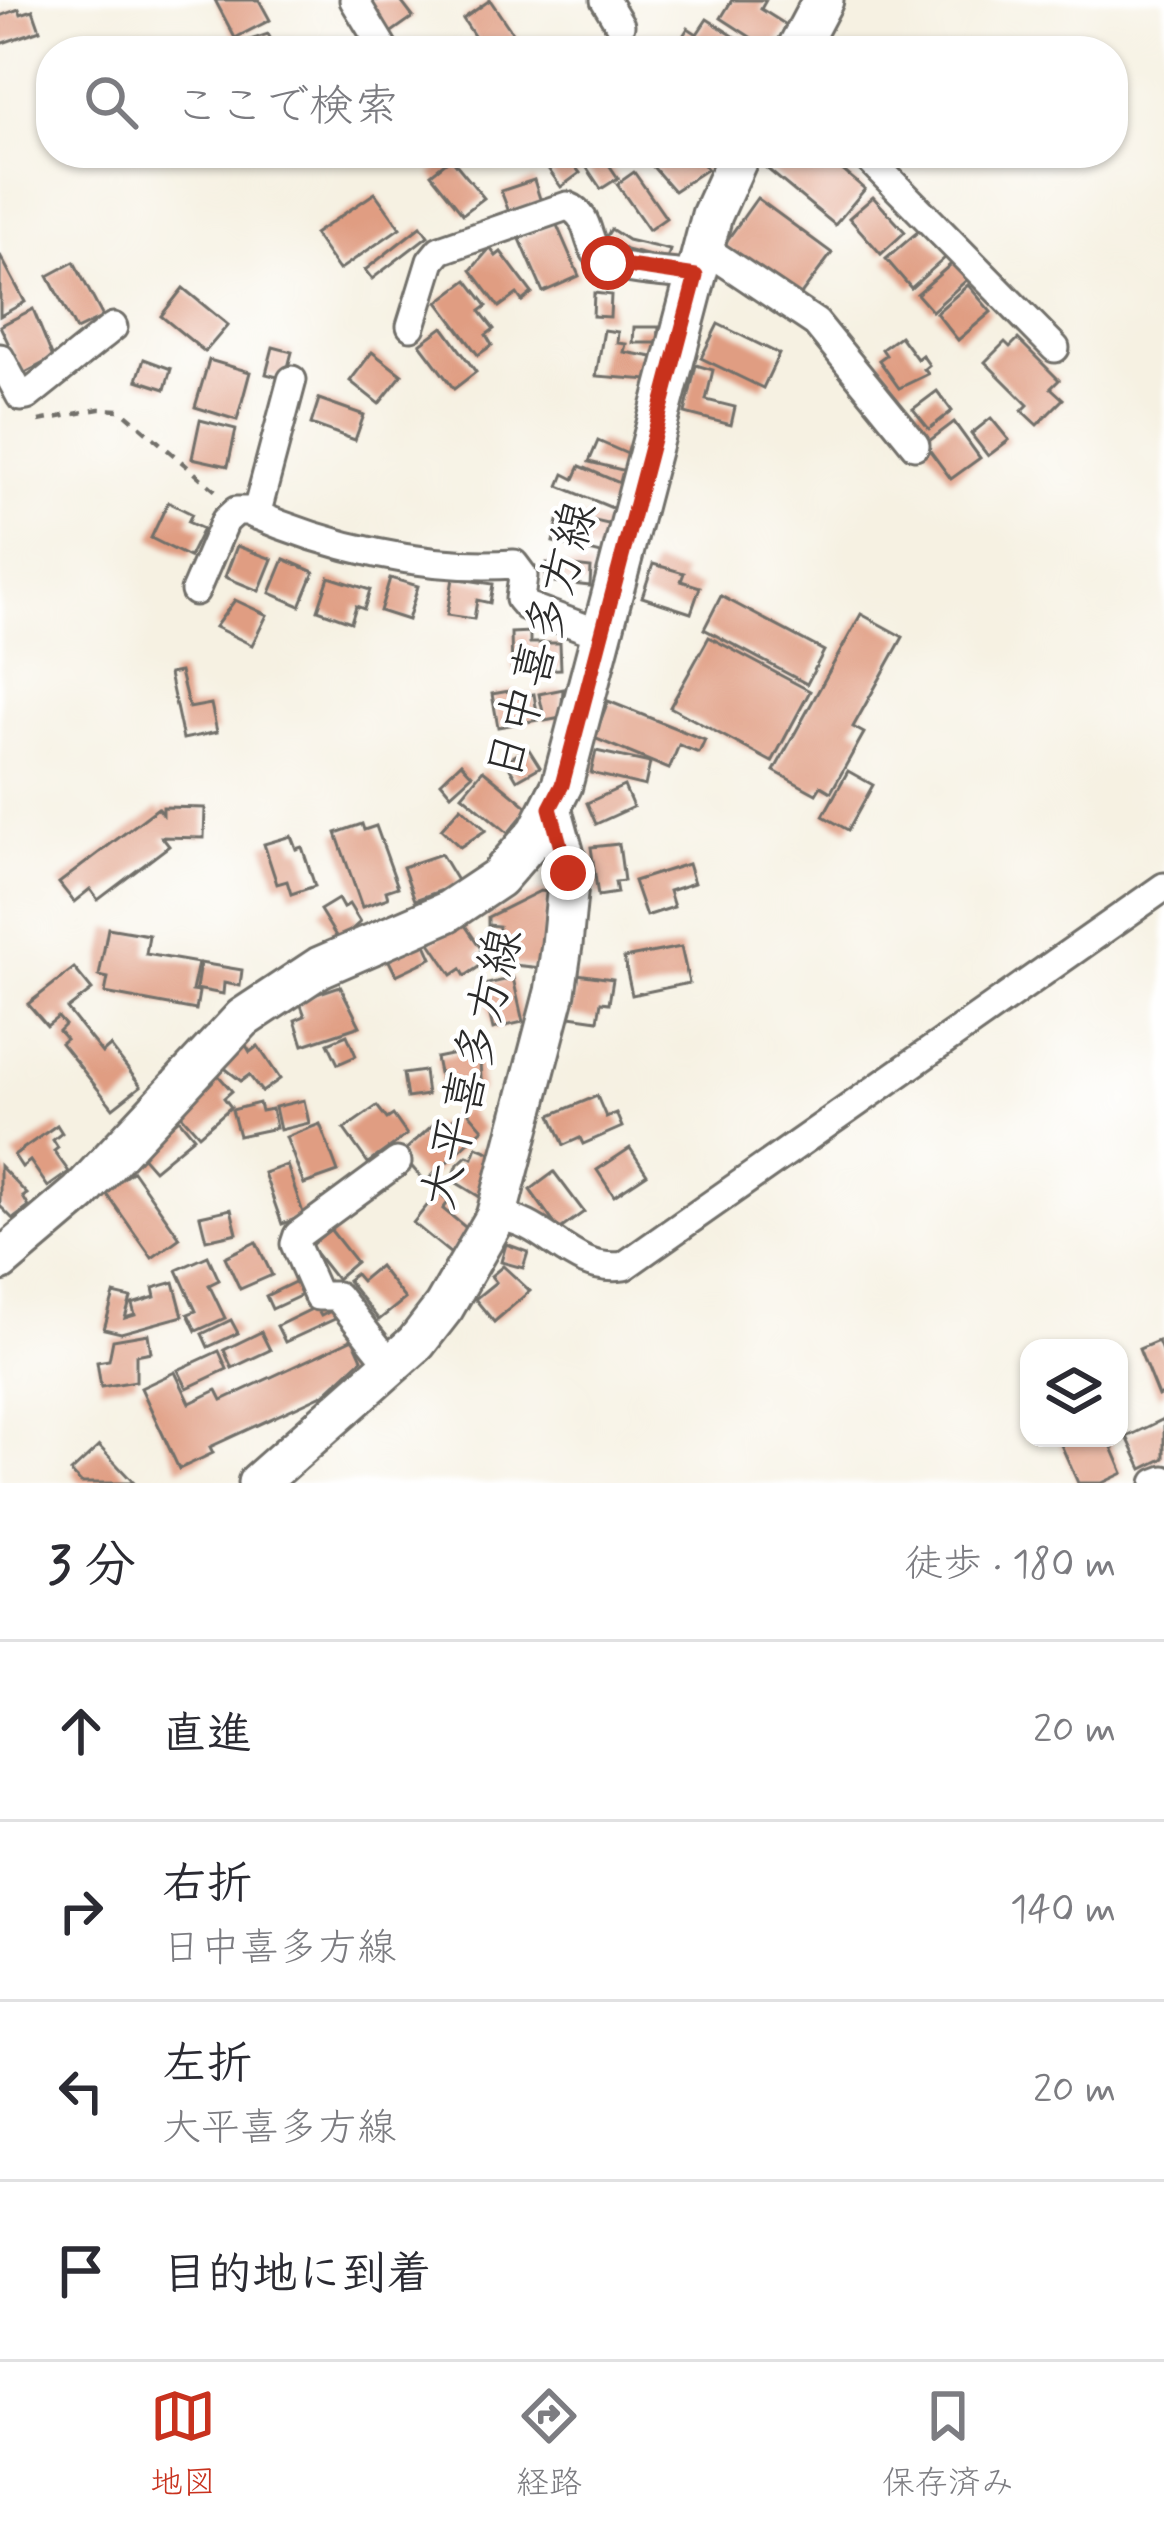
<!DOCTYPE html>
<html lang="ja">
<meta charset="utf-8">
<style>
body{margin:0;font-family:Mynerve,"Klee One",sans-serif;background:#f2f2f3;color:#2b2b33}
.controls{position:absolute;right:36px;bottom:36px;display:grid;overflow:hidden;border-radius:24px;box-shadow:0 3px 9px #0004}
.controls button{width:108px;height:108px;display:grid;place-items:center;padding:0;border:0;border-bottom:3px solid #e1e1e2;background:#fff;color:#2b2b33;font:60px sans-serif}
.stop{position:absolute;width:36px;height:36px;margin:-27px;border:9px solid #c8321e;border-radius:50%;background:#fff}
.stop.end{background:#c8321e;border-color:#fff;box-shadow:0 3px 12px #0008}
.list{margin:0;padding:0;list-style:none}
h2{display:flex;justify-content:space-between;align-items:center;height:156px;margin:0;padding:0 48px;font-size:51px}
h2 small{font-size:39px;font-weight:400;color:#7c7c81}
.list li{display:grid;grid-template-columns:78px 1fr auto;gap:36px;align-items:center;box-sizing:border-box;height:180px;padding:0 48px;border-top:3px solid #e1e1e2}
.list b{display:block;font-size:45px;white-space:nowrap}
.list p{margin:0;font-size:39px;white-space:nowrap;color:#7c7c81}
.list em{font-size:39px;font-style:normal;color:#7c7c81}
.icon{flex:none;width:66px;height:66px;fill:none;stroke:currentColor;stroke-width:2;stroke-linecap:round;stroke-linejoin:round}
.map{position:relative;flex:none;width:1164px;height:1483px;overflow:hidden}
.search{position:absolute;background:#fff;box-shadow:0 3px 9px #0004;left:36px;right:36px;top:36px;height:132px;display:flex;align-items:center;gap:30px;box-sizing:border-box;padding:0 42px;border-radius:48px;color:#7c7c81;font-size:45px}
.sheet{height:876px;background:#fff}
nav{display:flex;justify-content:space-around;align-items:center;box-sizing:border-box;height:168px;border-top:3px solid #e1e1e2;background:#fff;font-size:33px;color:#7c7c81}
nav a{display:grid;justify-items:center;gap:6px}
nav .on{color:#c8321e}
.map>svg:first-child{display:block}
</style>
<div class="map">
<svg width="1164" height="1483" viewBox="0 0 1164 1483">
<rect width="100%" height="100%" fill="#fff"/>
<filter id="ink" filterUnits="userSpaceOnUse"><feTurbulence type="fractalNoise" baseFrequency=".00833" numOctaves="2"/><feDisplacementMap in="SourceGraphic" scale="24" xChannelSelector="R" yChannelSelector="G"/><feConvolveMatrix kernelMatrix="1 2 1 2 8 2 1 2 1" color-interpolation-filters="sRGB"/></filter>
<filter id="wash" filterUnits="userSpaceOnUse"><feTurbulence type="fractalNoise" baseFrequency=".004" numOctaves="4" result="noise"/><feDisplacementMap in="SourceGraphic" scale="48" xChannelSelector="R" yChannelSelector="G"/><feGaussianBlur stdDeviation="2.7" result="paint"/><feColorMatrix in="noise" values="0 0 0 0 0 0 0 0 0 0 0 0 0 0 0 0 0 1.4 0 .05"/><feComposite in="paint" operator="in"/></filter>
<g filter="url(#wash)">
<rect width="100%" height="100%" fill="#f6f1e2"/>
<g id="blocks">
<g fill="#e09d82">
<polygon points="215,0 259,0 270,20 235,38"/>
<polygon points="364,0 400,0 413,17 389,34"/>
<polygon points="490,0 518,41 503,51 484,51 463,19"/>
<polygon points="732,0 766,0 761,9 788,26 772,51 721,18"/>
<polygon points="19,9 21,14 33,10 40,30 0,44 0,16"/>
<polygon points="707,19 757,51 707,51 683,36 688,28 697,34"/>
<polygon points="268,34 277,51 238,51 235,45"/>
<polygon points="537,153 565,153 580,173 561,187"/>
<polygon points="591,153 601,153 618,178 601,189 581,159"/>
<polygon points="641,153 696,153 707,169 674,191"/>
<polygon points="777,153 822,153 865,189 835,225 765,167"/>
<polygon points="451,158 484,198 463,214 431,174"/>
<polygon points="634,172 666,218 649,230 617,184"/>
<polygon points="534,180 541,202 509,212 501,191"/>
<polygon points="375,193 400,228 339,270 314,234"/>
<polygon points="873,197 905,232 881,254 849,218"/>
<polygon points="757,198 832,253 797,300 723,246"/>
<polygon points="556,223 579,276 543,292 520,239"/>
<polygon points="421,226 428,236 372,279 365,270"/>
<polygon points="611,229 628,240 670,250 667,260 626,250 606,237"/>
<polygon points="921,229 946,257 911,288 886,259"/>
<polygon points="490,248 496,256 501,252 532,293 522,301 517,294 499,307 471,270"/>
<polygon points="0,255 25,302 0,316"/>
<polygon points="957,259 971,276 932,311 917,294"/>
<polygon points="74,262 103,317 76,330 48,276"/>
<polygon points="467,280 487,306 480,311 494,329 486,335 492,345 478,355 438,302"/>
<polygon points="968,285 991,312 958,340 936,313"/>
<polygon points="183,288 228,325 205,352 161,316"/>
<polygon points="594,293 611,295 610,317 593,316"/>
<polygon points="33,309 53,358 23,374 0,326"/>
<polygon points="718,324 779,354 763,388 701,358"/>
<polygon points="443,327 476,372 454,389 420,344"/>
<polygon points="634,327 659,327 658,343 633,343"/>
<polygon points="604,330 618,332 617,343 626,344 624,352 653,357 649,380 596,376"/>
<polygon points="900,336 917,359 922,355 929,365 924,369 928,374 899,388 879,360 886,355 882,349"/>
<polygon points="1018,339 1059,380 1051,388 1063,399 1037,425 1022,411 1028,405 985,362 1005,342 1010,347"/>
<polygon points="273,347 292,352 285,379 266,374"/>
<polygon points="372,352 402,375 379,404 350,381"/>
<polygon points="144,359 171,369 165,389 137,380"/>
<polygon points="209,360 250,372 237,420 195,407"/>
<polygon points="696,365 713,370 706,400 735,407 731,425 685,413"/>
<polygon points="937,391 952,411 929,429 913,409"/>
<polygon points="319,399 364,415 355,440 311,424"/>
<polygon points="991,418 1009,440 988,456 971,434"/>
<polygon points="200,420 236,429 228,466 192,458"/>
<polygon points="954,422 980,458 951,479 925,444"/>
<polygon points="598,441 632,456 626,471 589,462"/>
<polygon points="580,466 627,486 617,510 559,486 564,474 574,479"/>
<polygon points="168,502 192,514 188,522 203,529 189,557 151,538"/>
<polygon points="560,513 617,526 609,556 553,542"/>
<polygon points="237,546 272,559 259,591 225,577"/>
<polygon points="284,559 314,572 300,606 270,593"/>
<polygon points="547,563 591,568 590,586 545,581"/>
<polygon points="653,564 684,573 681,581 700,587 691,613 642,597"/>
<polygon points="329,577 370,590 364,609 356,606 351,622 318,610"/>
<polygon points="390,578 418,586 408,620 380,611"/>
<polygon points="453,578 493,584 490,603 477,600 474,619 447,615"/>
<polygon points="721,596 824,651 807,684 704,629"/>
<polygon points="235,600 267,615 252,645 215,627"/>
<polygon points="861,614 903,637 853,727 864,733 831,792 821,786 816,794 774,771"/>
<polygon points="530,632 530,643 560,643 561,669 512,671 511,633"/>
<polygon points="709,637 810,691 772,762 670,707"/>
<polygon points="180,672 189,708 211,704 217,732 183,739 169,674"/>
<polygon points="563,689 561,718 545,721 539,694"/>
<polygon points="515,690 516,697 534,694 538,720 498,727 492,694"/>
<polygon points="608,701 705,740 699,753 679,745 669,769 594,738"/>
<polygon points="528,748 540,767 517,780 506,761"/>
<polygon points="596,751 650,763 645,786 591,773"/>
<polygon points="461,763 472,775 451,794 441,782"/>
<polygon points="483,770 529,808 508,833 462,795"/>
<polygon points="848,771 873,785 848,830 823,816"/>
<polygon points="624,786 633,807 596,824 587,803"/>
<polygon points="163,807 205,808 204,838 162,837 169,846 98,900 90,889 74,902 59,883 158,808 163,814"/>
<polygon points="461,807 486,830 460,847 441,829"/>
<polygon points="362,824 364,830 376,826 398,887 386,891 388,898 362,907 336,833"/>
<polygon points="291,836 296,849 302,847 315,886 291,894 287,881 277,884 264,844"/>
<polygon points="619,844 624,881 615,882 617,893 598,896 591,847"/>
<polygon points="441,854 459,884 415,900 403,867"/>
<polygon points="688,864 694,883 669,891 674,907 646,916 634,881"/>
<polygon points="540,891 549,892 542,968 495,963 499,926 488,925 488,917"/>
<polygon points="338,899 343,908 349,904 360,922 339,941 320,910"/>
<polygon points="462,921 482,950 476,954 483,964 465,976 461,969 452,975 430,943"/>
<polygon points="108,928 149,935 146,954 198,963 192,991 199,992 196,1010 105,993 108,978 99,976"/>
<polygon points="424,940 432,958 396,975 387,957"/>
<polygon points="681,947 689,983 632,995 624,958"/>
<polygon points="200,963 242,970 240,986 224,983 223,994 196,989"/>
<polygon points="74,968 92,990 67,1009 102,1053 110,1046 141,1086 113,1108 61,1043 66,1039 59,1031 65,1025 58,1017 47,1026 28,1004"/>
<polygon points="577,974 613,979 609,1003 601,1002 598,1020 570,1016"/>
<polygon points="513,978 523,1022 493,1029 483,985"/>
<polygon points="340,986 360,1026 303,1045 295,1020 305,1016 299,1000"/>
<polygon points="347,1035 356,1056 338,1064 328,1043"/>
<polygon points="244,1042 250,1052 258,1046 280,1079 262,1092 249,1075 241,1081 222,1066"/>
<polygon points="479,1049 482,1091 444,1098 436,1058"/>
<polygon points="424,1071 427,1095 407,1098 403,1074"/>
<polygon points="218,1075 232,1091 224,1098 231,1107 199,1135 177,1110"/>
<polygon points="597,1096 606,1117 616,1113 622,1127 583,1144 580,1138 564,1145 551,1115"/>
<polygon points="304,1100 309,1123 280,1130 275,1107"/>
<polygon points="259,1103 261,1111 272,1109 276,1128 239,1136 232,1110"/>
<polygon points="377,1106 387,1119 393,1115 407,1135 368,1163 344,1129"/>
<polygon points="465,1108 483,1129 425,1182 401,1154 435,1123 441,1130"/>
<polygon points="179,1119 194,1137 154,1170 139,1153"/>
<polygon points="320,1124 338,1172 304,1184 286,1137"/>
<polygon points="57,1125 62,1133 53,1140 58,1148 54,1151 69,1172 48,1187 30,1161 22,1167 14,1155"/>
<polygon points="477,1147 496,1155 480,1197 452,1180 458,1164 467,1156 473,1158"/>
<polygon points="630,1148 647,1174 614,1196 597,1170"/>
<polygon points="287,1165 304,1216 282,1224 264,1173"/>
<polygon points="0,1166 27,1194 23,1197 29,1207 13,1219 0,1206"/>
<polygon points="133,1171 180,1238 152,1258 105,1191"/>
<polygon points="554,1172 584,1212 559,1230 530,1190"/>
<polygon points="438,1192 449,1201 443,1209 470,1231 451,1254 413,1223"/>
<polygon points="231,1209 237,1233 206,1240 200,1216"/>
<polygon points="330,1229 356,1262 336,1279 310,1246"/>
<polygon points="256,1242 272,1275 240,1289 225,1257"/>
<polygon points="506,1244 528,1252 523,1268 501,1262"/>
<polygon points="208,1256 219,1280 209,1285 225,1318 196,1331 188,1314 196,1311 177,1270"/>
<polygon points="379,1266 405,1299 379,1320 347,1280 355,1274 361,1281"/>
<polygon points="503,1266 530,1291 494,1322 475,1299 496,1282 491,1276"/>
<polygon points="299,1280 306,1293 272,1309 266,1296"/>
<polygon points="174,1282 183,1316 121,1333 104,1329 114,1294 131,1298 125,1318 135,1315 132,1304 155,1297 153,1288"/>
<polygon points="316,1307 321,1316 335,1309 339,1317 285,1342 277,1326"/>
<polygon points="231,1320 238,1333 208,1347 202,1334"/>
<polygon points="261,1332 270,1350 232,1368 224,1350"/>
<polygon points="148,1334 151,1352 136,1355 136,1381 101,1387 97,1362 109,1360 113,1340"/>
<polygon points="353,1339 362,1359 324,1394 210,1447 213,1453 179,1469 141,1388 175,1372 190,1403 217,1390 222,1400"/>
<polygon points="1158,1341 1164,1356 1164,1393 1158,1396 1139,1349"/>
<polygon points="219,1351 227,1369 187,1388 178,1370"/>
<polygon points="1164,1419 1164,1458 1142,1469 1127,1437"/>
<polygon points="1058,1438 1108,1438 1123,1473 1102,1483 1078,1483"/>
<polygon points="99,1446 134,1483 81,1483 71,1472"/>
</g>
</g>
</g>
<g filter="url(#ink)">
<use href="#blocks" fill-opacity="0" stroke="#72706b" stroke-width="3"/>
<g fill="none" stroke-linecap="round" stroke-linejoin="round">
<defs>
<g id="minor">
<polyline points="354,0 385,51"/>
<polyline points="605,0 620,25"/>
<polyline points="863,153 1055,348"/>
<polyline points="704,248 816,323 915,445"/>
<path d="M411 326 431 261 440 250 567 206C593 216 584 244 602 259 616 271 676 273 696 276"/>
<polyline points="0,358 21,397 27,396 113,327"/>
<polyline points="256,515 292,380"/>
<path d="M195 591 225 521 236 511H247C329 547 423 570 514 564L523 576 520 599 526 606 603 635"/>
<path d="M496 1217C546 1218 569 1274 624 1266L1164 887"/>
<polyline points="392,1366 337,1296 318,1296 295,1244 298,1235 397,1162"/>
<polyline points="1156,1483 1164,1480"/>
</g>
<g id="secondary">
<polyline points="796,51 823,0"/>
<polyline points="0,1261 80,1193 243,1018 320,967 447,912 498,878 538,832 562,785 712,215 740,153"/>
<polyline points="258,1483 416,1343 444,1307 496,1217 555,992 562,945 569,873 551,808"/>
</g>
</defs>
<use href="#minor" stroke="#72706b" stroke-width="33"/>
<use href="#secondary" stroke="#72706b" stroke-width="45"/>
<polyline stroke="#72706b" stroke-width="4.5" stroke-dasharray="9 9" stroke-linecap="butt" points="39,421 99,409 121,410 217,492"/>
<use href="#minor" stroke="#fff" stroke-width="27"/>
<use href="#secondary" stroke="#fff" stroke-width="39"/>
</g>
</g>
<g fill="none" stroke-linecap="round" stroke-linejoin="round" filter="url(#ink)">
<polyline stroke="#c8321e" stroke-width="15" points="568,873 550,808 562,785 696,276 608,263"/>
</g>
<g text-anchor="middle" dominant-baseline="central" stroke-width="9" stroke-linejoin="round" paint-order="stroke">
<g font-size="48" fill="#2b2b2b" stroke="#fff">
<text transform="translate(543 641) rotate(-74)">日中喜多方線</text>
<text transform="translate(473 1069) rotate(-76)">大平喜多方線</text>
</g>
</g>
</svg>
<div class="controls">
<button><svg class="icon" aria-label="layers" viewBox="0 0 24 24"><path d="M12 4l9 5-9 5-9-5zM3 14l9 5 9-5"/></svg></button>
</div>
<div class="stop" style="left:608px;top:263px"></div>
<div class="stop end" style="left:568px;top:873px"></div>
<div class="search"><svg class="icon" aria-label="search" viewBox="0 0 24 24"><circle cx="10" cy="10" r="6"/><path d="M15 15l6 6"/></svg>ここで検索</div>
</div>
<section class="sheet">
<h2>3 分<small>徒歩 · 180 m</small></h2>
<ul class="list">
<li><svg class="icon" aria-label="ahead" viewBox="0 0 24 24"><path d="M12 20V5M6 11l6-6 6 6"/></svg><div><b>直進</b></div><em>20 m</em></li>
<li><svg class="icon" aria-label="right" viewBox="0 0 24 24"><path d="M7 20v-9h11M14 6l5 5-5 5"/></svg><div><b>右折</b><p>日中喜多方線</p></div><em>140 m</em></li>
<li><svg class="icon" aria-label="left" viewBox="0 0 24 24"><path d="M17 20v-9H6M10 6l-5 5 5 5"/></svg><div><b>左折</b><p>大平喜多方線</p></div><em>20 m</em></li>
<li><svg class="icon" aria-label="arrive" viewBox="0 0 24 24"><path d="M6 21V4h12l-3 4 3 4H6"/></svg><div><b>目的地に到着</b></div></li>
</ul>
</section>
<nav>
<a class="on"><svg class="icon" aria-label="map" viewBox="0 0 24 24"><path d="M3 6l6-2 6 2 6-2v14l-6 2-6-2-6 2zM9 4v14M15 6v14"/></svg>地図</a>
<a><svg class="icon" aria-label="directions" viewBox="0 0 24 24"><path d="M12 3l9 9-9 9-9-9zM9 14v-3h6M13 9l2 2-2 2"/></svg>経路</a>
<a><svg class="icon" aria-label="saved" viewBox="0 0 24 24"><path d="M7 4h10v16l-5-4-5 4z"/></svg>保存済み</a>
</nav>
